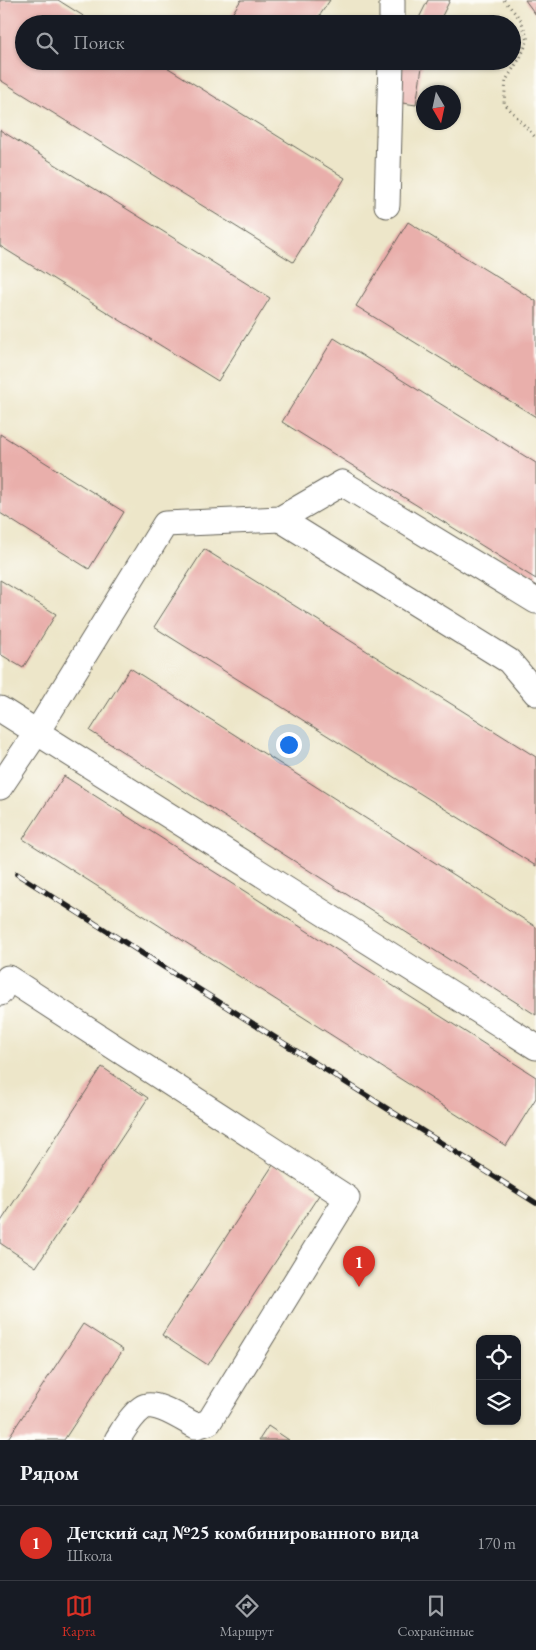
<!DOCTYPE html>
<html lang="ru">
<meta charset="utf-8">
<style>
body{margin:0;font-family:"EB Garamond",serif;background:#242831;color:#f1f3f6}
.controls{position:absolute;right:15px;bottom:15px;display:grid;overflow:hidden;border-radius:10px;box-shadow:0 1px 4px #0004}
.controls button{width:45px;height:45px;display:grid;place-items:center;padding:0;border:0;border-bottom:1px solid #363941;background:#171b24;color:#f1f3f6;font:25px sans-serif}
.compass{position:absolute;left:416px;top:85px;width:45px;height:45px;border-radius:50%;background:#171b24;box-shadow:0 1px 4px #0004;rotate:171deg}
.you{position:absolute;left:288px;top:744px;width:18px;height:18px;margin:-12px;border:4px solid #fff;border-radius:50%;background:#1a73e8;box-shadow:0 0 0 8px #1a73e833}
.badge{display:grid;place-items:center;width:32px;height:32px;border-radius:50%;background:#d93025;color:#fff;font-size:16px;font-weight:700}
.pin{position:absolute;translate:-50% -41px;filter:drop-shadow(0 1px 2px #0008)}
.pin::after{content:'';position:absolute;top:26px;width:18px;height:15px;background:inherit;clip-path:polygon(0 0,100% 0,50% 100%)}
.list{margin:0;padding:0;list-style:none}
h2{display:flex;justify-content:space-between;align-items:center;height:65px;margin:0;padding:0 20px;font-size:21px}
h2 small{font-size:16px;font-weight:400;color:#9ea1a6}
.list li{display:grid;grid-template-columns:32px 1fr auto;gap:15px;align-items:center;box-sizing:border-box;height:75px;padding:0 20px;border-top:1px solid #363941}
.list b{display:block;font-size:19px;white-space:nowrap}
.list p{margin:0;font-size:16px;white-space:nowrap;color:#9ea1a6}
.list em{font-size:16px;font-style:normal;color:#9ea1a6}
.icon{flex:none;width:28px;height:28px;fill:none;stroke:currentColor;stroke-width:2;stroke-linecap:round;stroke-linejoin:round}
.map{position:relative;flex:none;width:536px;height:1440px;overflow:hidden}
.search{position:absolute;background:#171b24;box-shadow:0 1px 4px #0004;left:15px;right:15px;top:15px;height:55px;display:flex;align-items:center;gap:12px;box-sizing:border-box;padding:0 18px;border-radius:28px;color:#9ea1a6;font-size:19px}
.sheet{height:140px;background:#171b24}
nav{display:flex;justify-content:space-around;align-items:center;box-sizing:border-box;height:70px;border-top:1px solid #363941;background:#171b24;font-size:14px;color:#9ea1a6}
nav a{display:grid;justify-items:center;gap:2px}
nav .on{color:#d93025}
.map>svg:first-child{display:block}
</style>
<div class="map">
<svg width="536" height="1440" viewBox="0 0 536 1440">
<rect width="100%" height="100%" fill="#fdfcf7"/>
<filter id="ink" filterUnits="userSpaceOnUse"><feTurbulence type="fractalNoise" baseFrequency=".02" numOctaves="2"/><feDisplacementMap in="SourceGraphic" scale="10" xChannelSelector="R" yChannelSelector="G"/><feConvolveMatrix kernelMatrix="1 2 1 2 8 2 1 2 1" color-interpolation-filters="sRGB"/></filter>
<filter id="wash" filterUnits="userSpaceOnUse"><feTurbulence type="fractalNoise" baseFrequency=".0096" numOctaves="4" result="noise"/><feDisplacementMap in="SourceGraphic" scale="20" xChannelSelector="R" yChannelSelector="G"/><feGaussianBlur stdDeviation="1.12" result="paint"/><feColorMatrix in="noise" values="0 0 0 0 0 0 0 0 0 0 0 0 0 0 0 0 0 1.4 0 .05"/><feComposite in="paint" operator="in"/></filter>
<g filter="url(#wash)">
<rect width="100%" height="100%" fill="#ede6c9"/>
<g id="blocks">
<g fill="#e9afab">
<polygon points="0,0 58,0 96,24 24,24 24,61 157,61 345,178 293,262 0,80"/>
<polygon points="241,0 330,0 314,24 234,24 228,20"/>
<polygon points="428,0 450,0 438,24 416,24"/>
<polygon points="525,0 536,0 536,15"/>
<polygon points="403,61 423,61 416,105 396,102"/>
<polygon points="0,130 270,298 218,381 0,246"/>
<polygon points="408,222 536,301 536,417 356,306"/>
<polygon points="334,338 536,463 536,579 282,422"/>
<polygon points="0,434 124,512 89,569 0,513"/>
<polygon points="204,549 536,757 536,866 154,627"/>
<polygon points="0,580 56,614 23,668 0,654"/>
<polygon points="130,668 536,927 536,1015 90,731"/>
<polygon points="64,776 536,1077 536,1098 506,1146 23,839"/>
<polygon points="102,1067 148,1098 36,1267 0,1243 0,1223"/>
<polygon points="273,1165 319,1195 208,1365 162,1335"/>
<polygon points="83,1324 123,1350 64,1440 7,1440"/>
<polygon points="268,1426 289,1440 259,1440"/>
</g>
</g>
</g>
<g filter="url(#ink)">
<use href="#blocks" fill-opacity="0" stroke="#656359" stroke-width="1"/>
<g fill="none" stroke-linecap="round" stroke-linejoin="round">
<defs>
<g id="minor">
<polyline points="392,24 392,0"/>
<polyline points="387,205 391,61"/>
<polyline points="280,519 509,661 536,693"/>
<polyline points="0,709 536,1047"/>
<polyline points="0,787 37,732 165,524 280,519 342,483 536,601"/>
<path d="M0 993 8 978 347 1198 209 1422 196 1426C184 1420 154 1399 142 1408 131 1416 124 1429 117 1440"/>
</g>
</defs>
<use href="#minor" stroke="#656359" stroke-width="27"/>
<polyline stroke="#656359" stroke-width="3" stroke-dasharray="1 4" stroke-linecap="butt" points="504,0 521,20 528,40 520,58 506,80 504,103 536,138"/>
<use href="#minor" stroke="#fff" stroke-width="25"/>
<defs>
<polyline id="rail" points="17,874 536,1203"/>
</defs>
<use href="#rail" stroke="#1c1c1c" stroke-width="5.5"/>
<use href="#rail" stroke="#fdfcf7" stroke-width="4" stroke-dasharray="11" stroke-linecap="butt"/>
</g>
</g>
</svg>
<div class="controls">
<button><svg class="icon" aria-label="locate" viewBox="0 0 24 24"><circle cx="12" cy="12" r="6"/><path d="M12 2v4M12 18v4M2 12h4M18 12h4"/></svg></button>
<button><svg class="icon" aria-label="layers" viewBox="0 0 24 24"><path d="M12 4l9 5-9 5-9-5zM3 14l9 5 9-5"/></svg></button>
</div>
<svg class="compass" viewBox="-18 -18 36 36"><path d="M0-13l5 13h-10z" fill="#e53935"/><path d="M0 13l5-13h-10z" fill="#9ea1a6"/></svg>
<div class="you"></div>
<div class="pin badge" style="left:359px;top:1287px">1</div>
<div class="search"><svg class="icon" aria-label="search" viewBox="0 0 24 24"><circle cx="10" cy="10" r="6"/><path d="M15 15l6 6"/></svg>Поиск</div>
</div>
<section class="sheet">
<h2>Рядом<small></small></h2>
<ul class="list">
<li><span class="badge">1</span><div><b>Детский сад №25 комбинированного вида</b><p>Школа</p></div><em>170 m</em></li>
</ul>
</section>
<nav>
<a class="on"><svg class="icon" aria-label="map" viewBox="0 0 24 24"><path d="M3 6l6-2 6 2 6-2v14l-6 2-6-2-6 2zM9 4v14M15 6v14"/></svg>Карта</a>
<a><svg class="icon" aria-label="directions" viewBox="0 0 24 24"><path d="M12 3l9 9-9 9-9-9zM9 14v-3h6M13 9l2 2-2 2"/></svg>Маршрут</a>
<a><svg class="icon" aria-label="saved" viewBox="0 0 24 24"><path d="M7 4h10v16l-5-4-5 4z"/></svg>Сохранённые</a>
</nav>
